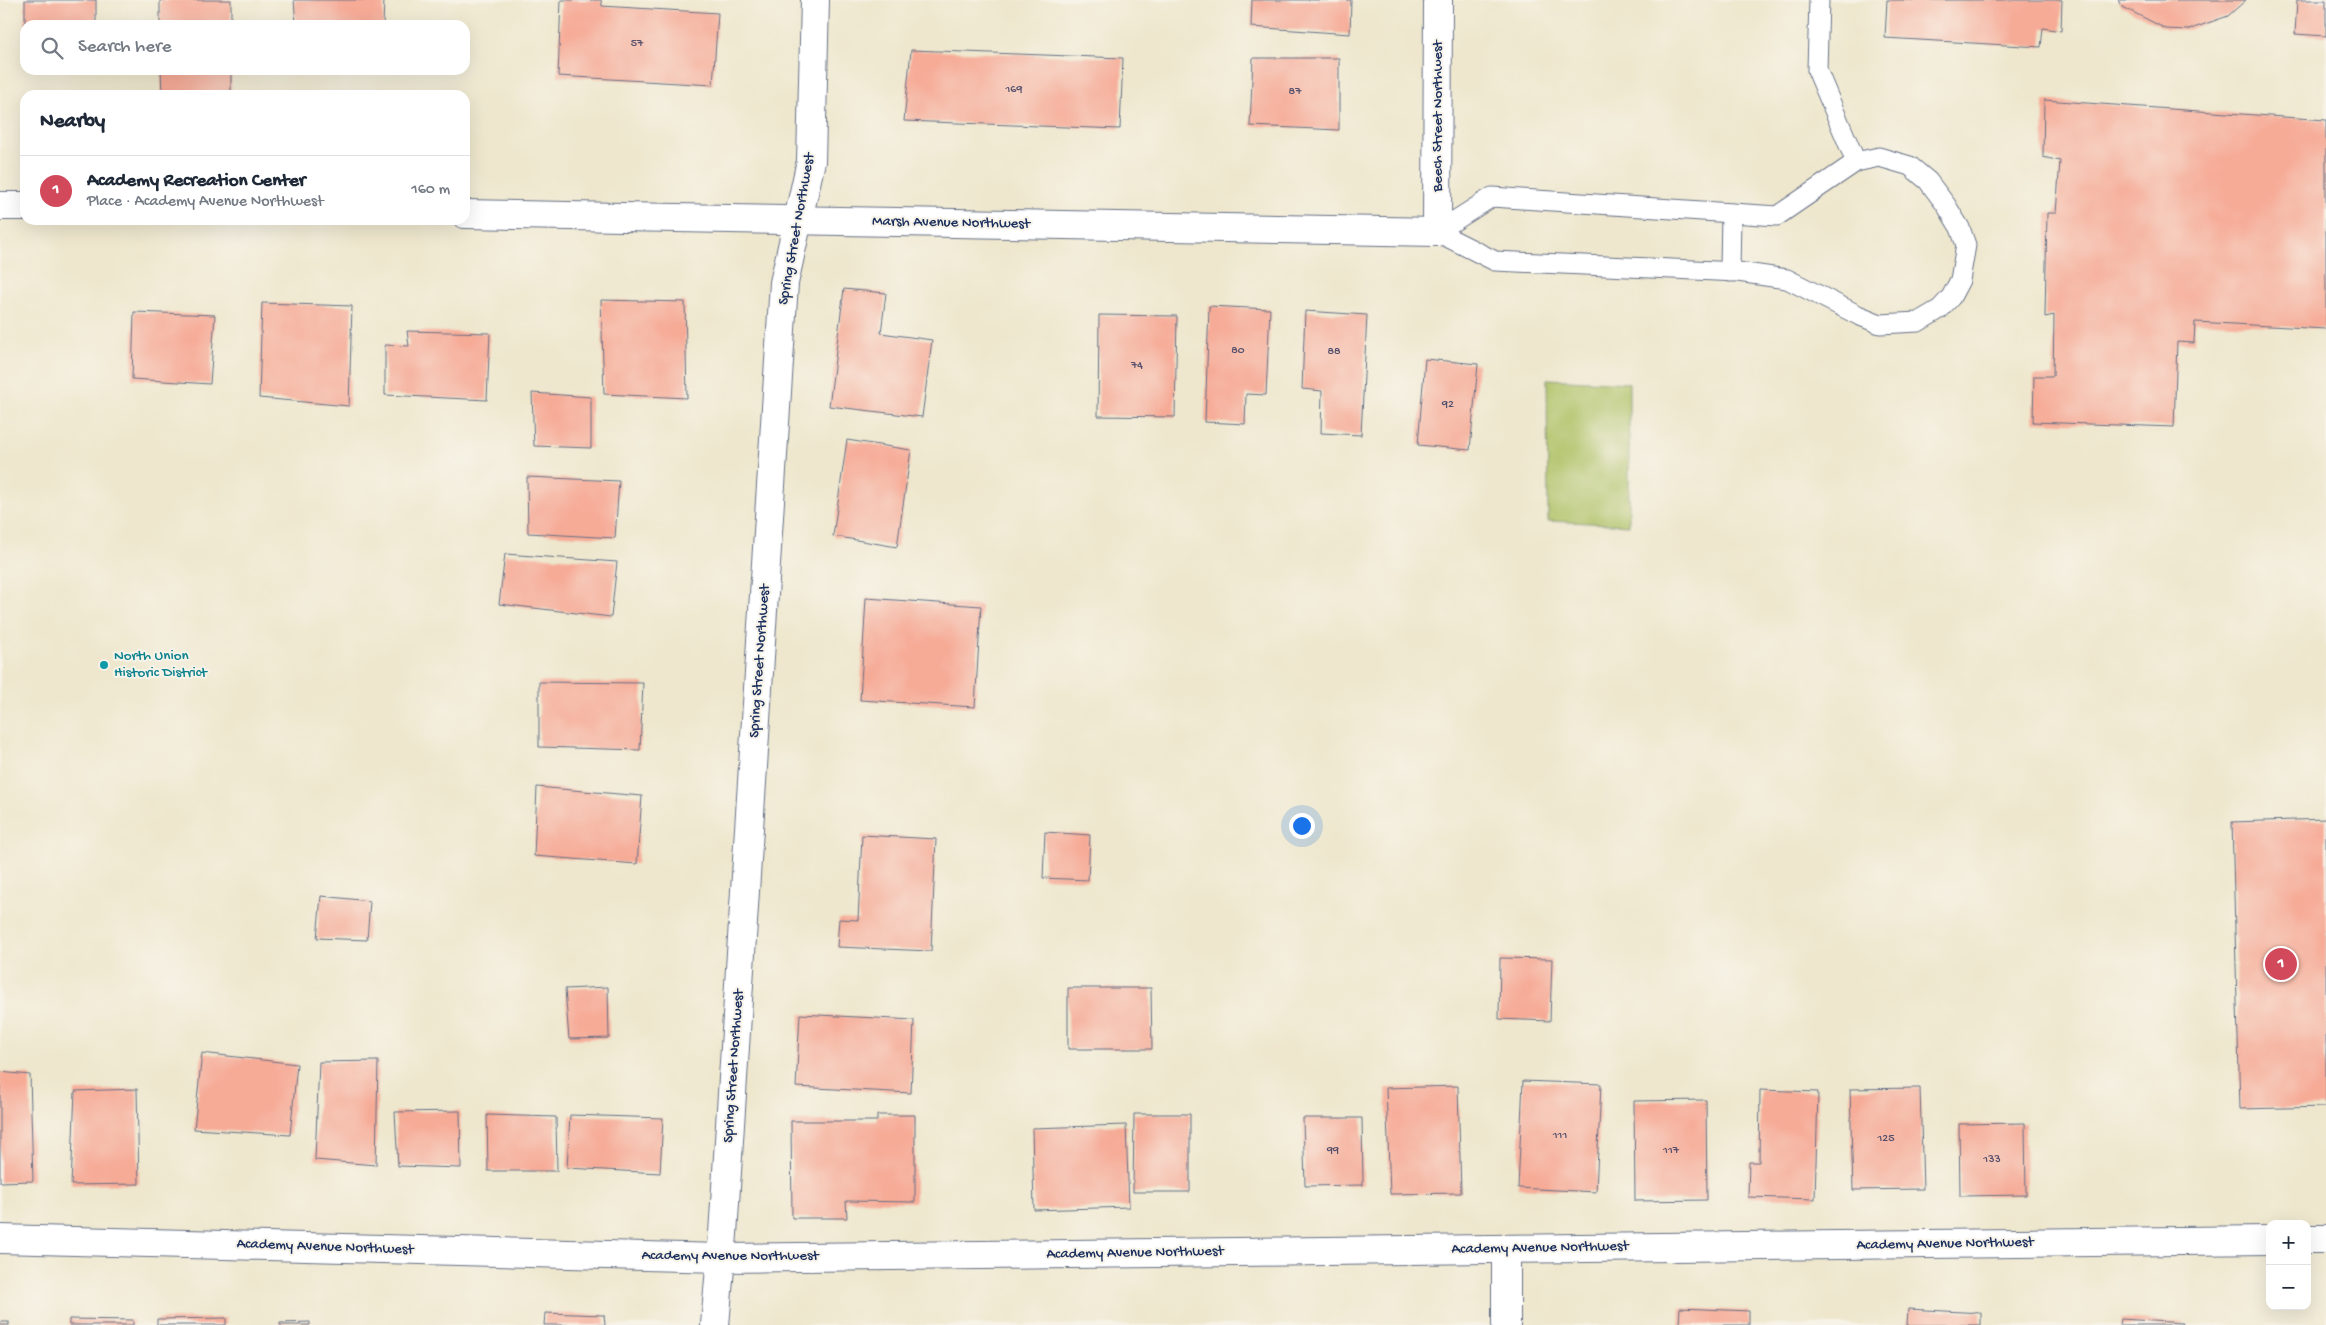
<!DOCTYPE html>
<meta charset="utf-8">
<style>
body{margin:0;font-family:"Gochi Hand",sans-serif;background:#f2f2f3;color:#1f2937}
.controls{position:absolute;right:15px;bottom:15px;display:grid;overflow:hidden;border-radius:10px;box-shadow:0 5px 20px #0002}
.controls button{width:45px;height:45px;display:grid;place-items:center;padding:0;border:0;border-bottom:1px solid #e0e1e3;background:#fff;color:#1f2937;font:25px sans-serif}
.you{position:absolute;left:1301px;top:825px;width:18px;height:18px;margin:-12px;border:4px solid #fff;border-radius:50%;background:#1a73e8;box-shadow:0 0 0 8px #1a73e833}
.badge{display:grid;place-items:center;width:32px;height:32px;border-radius:50%;background:#d1495b;color:#fff;font-size:16px;font-weight:700}
.pin{position:absolute;translate:-50% -50%;border:2px solid #fff;box-shadow:0 1px 5px #0006}
.list{margin:0;padding:0;list-style:none}
h2{display:flex;justify-content:space-between;align-items:center;height:65px;margin:0;padding:0 20px;font-size:21px}
h2 small{font-size:16px;font-weight:400;color:#747a83}
.list li{display:grid;grid-template-columns:32px 1fr auto;gap:15px;align-items:center;box-sizing:border-box;height:70px;padding:0 20px;border-top:1px solid #e0e1e3}
.list b{display:block;font-size:19px;white-space:nowrap}
.list p{margin:0;font-size:16px;white-space:nowrap;color:#747a83}
.list em{font-size:16px;font-style:normal;color:#747a83}
.icon{flex:none;width:28px;height:28px;fill:none;stroke:currentColor;stroke-width:2;stroke-linecap:round;stroke-linejoin:round}
.map{position:relative;flex:none;width:2326px;height:1325px;overflow:hidden}
.search{position:absolute;background:#fff;box-shadow:0 5px 20px #0002;left:20px;top:20px;width:450px;height:55px;display:flex;align-items:center;gap:12px;box-sizing:border-box;padding:0 18px;border-radius:15px;color:#747a83;font-size:19px}
.panel{position:absolute;background:#fff;box-shadow:0 5px 20px #0002;left:20px;top:90px;width:450px;height:135px;border-radius:15px}
.map>svg:first-child{display:block}
</style>
<div class="map">
<svg width="2326" height="1325" viewBox="0 0 2326 1325">
<rect width="100%" height="100%" fill="#f7f3e8"/>
<filter id="ink" filterUnits="userSpaceOnUse"><feTurbulence type="fractalNoise" baseFrequency=".02" numOctaves="2"/><feDisplacementMap in="SourceGraphic" scale="10" xChannelSelector="R" yChannelSelector="G"/><feConvolveMatrix kernelMatrix="1 2 1 2 8 2 1 2 1" color-interpolation-filters="sRGB"/></filter>
<filter id="wash" filterUnits="userSpaceOnUse"><feTurbulence type="fractalNoise" baseFrequency=".0096" numOctaves="4" result="noise"/><feDisplacementMap in="SourceGraphic" scale="20" xChannelSelector="R" yChannelSelector="G"/><feGaussianBlur stdDeviation="1.12" result="paint"/><feColorMatrix in="noise" values="0 0 0 0 0 0 0 0 0 0 0 0 0 0 0 0 0 1.4 0 .05"/><feComposite in="paint" operator="in"/></filter>
<g filter="url(#wash)">
<rect width="100%" height="100%" fill="#eee7cd"/>
<polygon fill="#aec165" stroke="#647862" points="1547,379 1629,383 1629,525 1548,521"/>
<g id="blocks">
<g fill="#f6ab97">
<rect x="25" y="0" width="71" height="25"/>
<rect x="160" y="0" width="71" height="25"/>
<polygon points="294,0 384,0 383,25 296,25"/>
<polygon points="561,0 601,0 602,6 718,13 713,85 558,76"/>
<polygon points="1252,0 1351,0 1350,34 1251,27"/>
<polygon points="1887,0 2062,0 2061,31 2043,28 2041,47 1885,38"/>
<polygon points="2118,0 2246,0 2228,16 2188,30 2166,29 2121,6"/>
<polygon points="2297,0 2326,0 2326,36 2295,34"/>
<polygon points="911,50 1123,58 1120,129 904,121"/>
<polygon points="1253,58 1339,58 1339,130 1250,126"/>
<polygon points="161,70 231,70 231,95 162,95"/>
<polygon points="2044,100 2326,120 2326,329 2195,322 2194,343 2177,342 2174,427 2033,422 2034,376 2053,376 2054,315 2045,317 2047,213 2056,213 2060,161 2043,157"/>
<polygon points="844,289 886,293 881,333 932,340 922,417 829,406"/>
<polygon points="601,300 685,302 687,398 604,394"/>
<polygon points="262,303 352,306 349,406 259,398"/>
<polygon points="1209,306 1270,309 1266,395 1246,394 1245,424 1205,422"/>
<polygon points="1305,311 1367,315 1361,435 1321,433 1322,391 1302,389"/>
<polygon points="134,312 215,315 210,384 132,379"/>
<polygon points="1099,315 1177,316 1175,417 1098,416"/>
<polygon points="407,331 490,333 487,400 385,395 385,345 409,346"/>
<polygon points="1425,359 1478,364 1470,450 1418,445"/>
<polygon points="532,393 591,397 591,448 534,446"/>
<polygon points="847,440 911,450 897,547 833,536"/>
<polygon points="527,477 619,481 615,538 528,533"/>
<polygon points="505,554 617,562 611,617 499,604"/>
<polygon points="866,598 981,606 975,707 860,700"/>
<polygon points="539,682 643,683 640,750 539,747"/>
<polygon points="537,787 642,796 637,864 534,856"/>
<polygon points="2326,819 2326,1107 2240,1109 2232,822"/>
<polygon points="1045,832 1090,835 1088,880 1043,878"/>
<polygon points="862,835 936,839 931,951 837,947 839,919 858,920"/>
<polygon points="321,896 370,901 367,940 317,938"/>
<polygon points="1500,958 1552,959 1550,1021 1499,1019"/>
<polygon points="608,987 609,1038 569,1039 565,989"/>
<polygon points="1068,988 1151,988 1152,1049 1068,1049"/>
<polygon points="800,1014 914,1020 911,1093 796,1087"/>
<polygon points="202,1053 297,1064 290,1135 194,1129"/>
<polygon points="378,1061 376,1165 315,1160 319,1062"/>
<polygon points="0,1072 30,1075 33,1181 0,1182"/>
<polygon points="1523,1081 1601,1084 1596,1192 1518,1188"/>
<polygon points="1458,1086 1461,1193 1390,1194 1386,1088"/>
<polygon points="1920,1088 1923,1189 1853,1190 1850,1089"/>
<polygon points="137,1089 139,1184 71,1185 75,1091"/>
<polygon points="1760,1090 1818,1092 1815,1199 1748,1197 1749,1162 1759,1162"/>
<polygon points="1706,1100 1707,1200 1635,1201 1634,1101"/>
<polygon points="460,1111 461,1168 398,1166 395,1112"/>
<polygon points="1134,1114 1190,1114 1190,1192 1133,1192"/>
<polygon points="487,1115 556,1117 557,1171 488,1171"/>
<polygon points="570,1115 663,1118 660,1173 567,1168"/>
<polygon points="877,1115 915,1115 915,1202 846,1201 847,1218 792,1218 791,1121 877,1121"/>
<polygon points="1303,1118 1362,1118 1363,1185 1305,1186"/>
<polygon points="2025,1123 2026,1195 1960,1196 1959,1124"/>
<polygon points="1126,1125 1129,1207 1034,1210 1032,1128"/>
<polygon points="1680,1308 1749,1311 1749,1325 1679,1325"/>
<polygon points="1908,1309 1981,1313 1981,1325 1907,1325"/>
<polygon points="545,1313 604,1315 605,1325 544,1325"/>
<polygon points="226,1318 226,1325 157,1325 157,1319"/>
<polygon points="69,1319 133,1320 133,1325 69,1325"/>
<polygon points="2121,1319 2183,1323 2182,1325 2120,1325"/>
<rect x="0" y="1322" width="9" height="3"/>
<polygon points="310,1322 310,1325 280,1325 280,1323"/>
</g>
</g>
</g>
<g filter="url(#ink)">
<use href="#blocks" fill-opacity="0" stroke="#656f85" stroke-width="1"/>
<g fill="none" stroke-linecap="round" stroke-linejoin="round">
<defs>
<g id="service">
<polyline points="1819,0 1817,70 1856,162"/>
<polygon points="1879,157 1910,166 1928,181 1946,205 1960,228 1966,245 1960,280 1951,297 1940,309 1918,322 1880,324 1858,315 1787,279 1738,272 1495,261 1437,232 1492,197 1777,216 1856,162"/>
<polyline points="1730,272 1731,213"/>
</g>
<g id="minor">
<polyline points="0,206 25,206"/>
<polyline points="465,214 1437,232 1438,0"/>
<polyline points="0,1239 721,1258 2270,1240"/>
<polyline points="2307,1239 2326,1239"/>
<polyline points="1506,1325 1506,1249"/>
</g>
<polyline id="tertiary" points="715,1325 723,1234 784,283 811,161 815,0"/>
</defs>
<use href="#service" stroke="#656f85" stroke-width="21"/>
<use href="#minor" stroke="#656f85" stroke-width="30"/>
<use href="#tertiary" stroke="#656f85" stroke-width="30"/>
<use href="#service" stroke="#fff" stroke-width="19"/>
<use href="#minor" stroke="#fff" stroke-width="28"/>
<use href="#tertiary" stroke="#fff" stroke-width="28"/>
</g>
</g>
<circle fill="#0f9aa8" stroke="#f7f3e8" stroke-width="2" cx="104" cy="665" r="5"/>
<g text-anchor="middle" dominant-baseline="central" stroke-width="4" stroke-linejoin="round" paint-order="stroke">
<g font-size="12" fill="#524e6c">
<text x="637" y="44">57</text>
<text x="1014" y="90">169</text>
<text x="1295" y="92">87</text>
<text x="1238" y="351">80</text>
<text x="1334" y="352">88</text>
<text x="1137" y="366">74</text>
<text x="1448" y="405">92</text>
<text x="1560" y="1136">111</text>
<text x="1886" y="1139">125</text>
<text x="1333" y="1151">99</text>
<text x="1671" y="1151">117</text>
<text x="1992" y="1160">133</text>
</g>
<g font-size="15" fill="#1b2f5e" stroke="#f7f3e8">
<text transform="translate(1438 116) rotate(-90)">Beech Street Northwest</text>
<text transform="translate(951 223) rotate(1)">Marsh Avenue Northwest</text>
<text transform="translate(797 229) rotate(-80)">Spring Street Northwest</text>
<text transform="translate(760 661) rotate(-86)">Spring Street Northwest</text>
<text transform="translate(734 1066) rotate(-86)">Spring Street Northwest</text>
<text transform="translate(1945 1244) rotate(-1)">Academy Avenue Northwest</text>
<text transform="translate(325 1247) rotate(2)">Academy Avenue Northwest</text>
<text transform="translate(1540 1248) rotate(-1)">Academy Avenue Northwest</text>
<text transform="translate(1135 1253) rotate(-1)">Academy Avenue Northwest</text>
<text x="730" y="1256">Academy Avenue Northwest</text>
</g>
<g font-size="15" fill="#0d838f" stroke="#f7f3e8" text-anchor="start">
<text x="114" y="656">North Union<tspan x="114" dy="17">Historic District</tspan></text>
</g>
</g>
</svg>
<div class="controls">
<button>+</button>
<button>−</button>
</div>
<div class="you"></div>
<div class="pin badge" style="left:2281px;top:964px">1</div>
<div class="search"><svg class="icon" aria-label="search" viewBox="0 0 24 24"><circle cx="10" cy="10" r="6"/><path d="M15 15l6 6"/></svg>Search here</div>
<section class="panel">
<h2>Nearby<small></small></h2>
<ul class="list">
<li><span class="badge">1</span><div><b>Academy Recreation Center</b><p>Place · Academy Avenue Northwest</p></div><em>160 m</em></li>
</ul>
</section>
</div>
